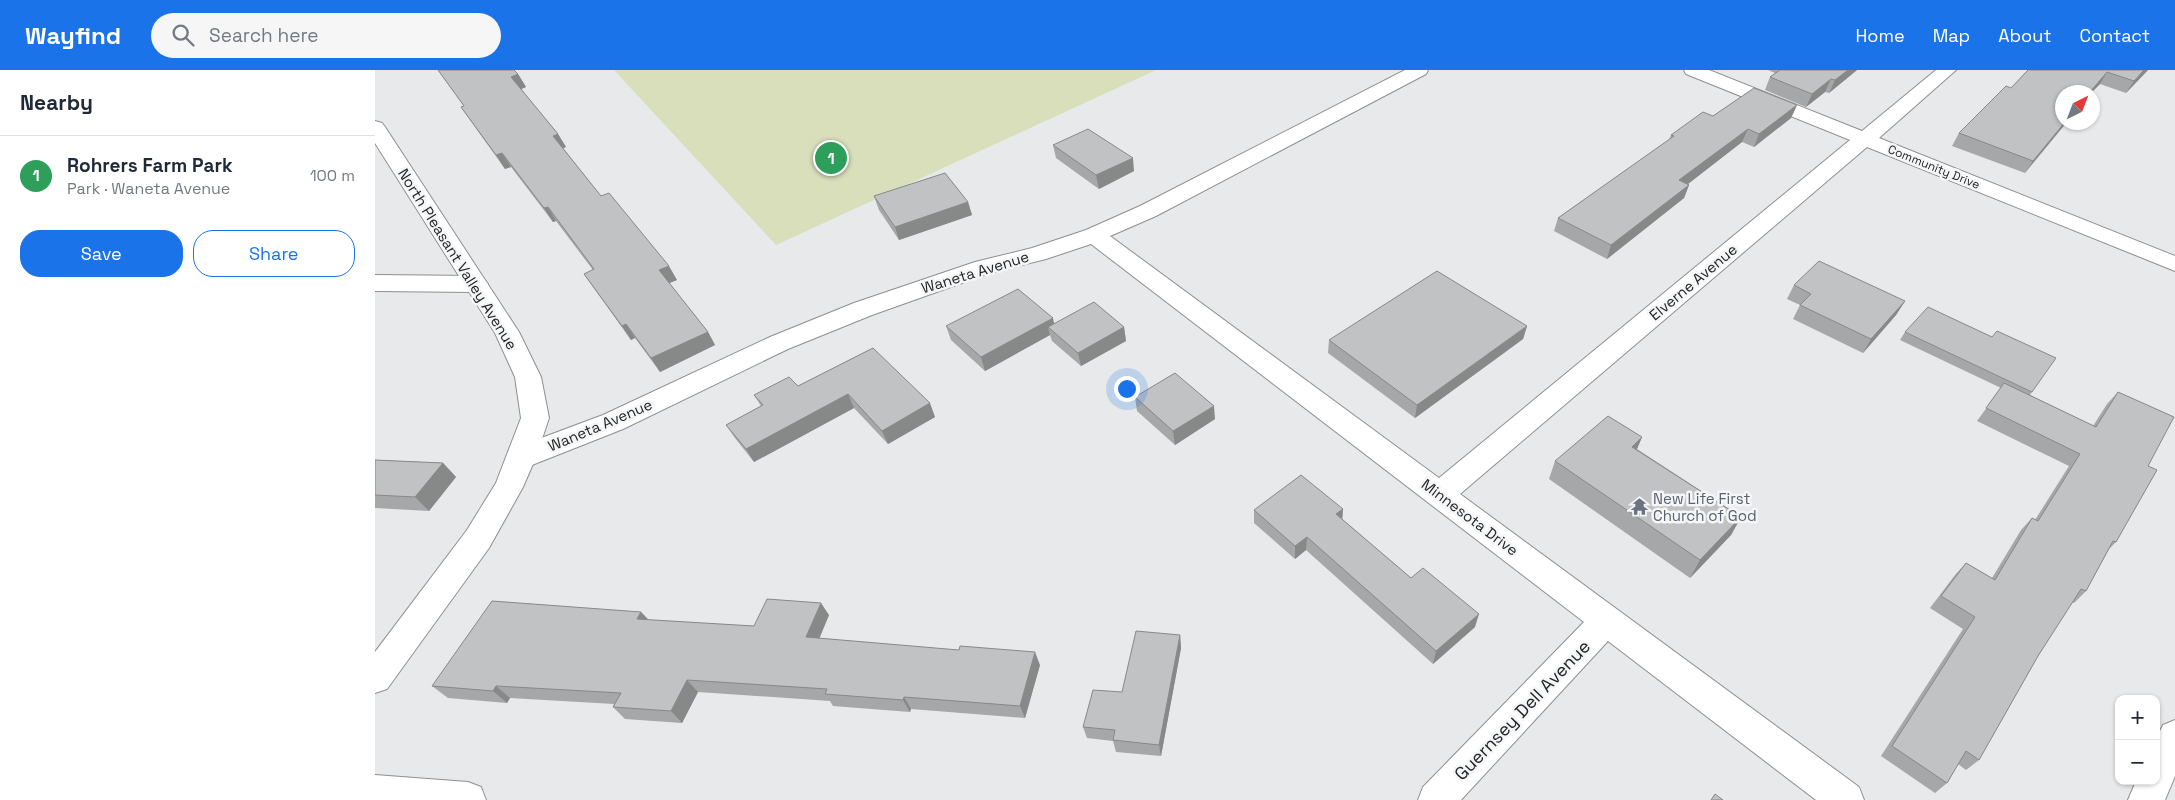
<!DOCTYPE html>
<meta charset="utf-8">
<style>
body{margin:0;font-family:"Space Grotesk",sans-serif;background:#f6f6f7;color:#1f2937}
.controls{position:absolute;right:15px;bottom:15px;display:grid;overflow:hidden;border-radius:10px;box-shadow:0 1px 4px #0004}
.controls button{width:45px;height:45px;display:grid;place-items:center;padding:0;border:0;border-bottom:1px solid #e0e1e3;background:#fff;color:#1f2937;font:25px sans-serif}
.compass{position:absolute;left:1680px;top:15px;width:45px;height:45px;border-radius:50%;background:#fff;box-shadow:0 1px 4px #0004;rotate:42deg}
.you{position:absolute;left:751px;top:318px;width:18px;height:18px;margin:-12px;border:4px solid #fff;border-radius:50%;background:#1a73e8;box-shadow:0 0 0 8px #1a73e833}
.badge{display:grid;place-items:center;width:32px;height:32px;border-radius:50%;background:#1a73e8;color:#fff;font-size:16px;font-weight:700}
.pin{position:absolute;translate:-50% -50%;border:2px solid #fff;box-shadow:0 1px 5px #0006}
.list{margin:0;padding:0;list-style:none}
h2{display:flex;justify-content:space-between;align-items:center;height:65px;margin:0;padding:0 20px;font-size:21px}
h2 small{font-size:16px;font-weight:400;color:#747a83}
.list li{display:grid;grid-template-columns:32px 1fr auto;gap:15px;align-items:center;box-sizing:border-box;height:80px;padding:0 20px;border-top:1px solid #e0e1e3}
.list b{display:block;font-size:19px;white-space:nowrap}
.list p{margin:0;font-size:16px;white-space:nowrap;color:#747a83}
.list em{font-size:16px;font-style:normal;color:#747a83}
.actions{display:flex;gap:10px;padding:15px 20px}
.actions a{flex:1;padding:11px 0;border:1px solid #1a73e8;border-radius:20px;text-align:center;font-size:18px;color:#1a73e8}
.actions .main{background:#1a73e8;color:#fff}
.icon{flex:none;width:28px;height:28px;fill:none;stroke:currentColor;stroke-width:2;stroke-linecap:round;stroke-linejoin:round}
.map{position:relative;flex:none;width:1800px;height:730px;overflow:hidden}
header{display:flex;align-items:center;gap:30px;box-sizing:border-box;height:70px;padding:0 25px;background:#1a73e8;color:#fff}
header strong{font-size:24px}
nav{display:flex;gap:28px;margin-inline-start:auto;font-size:18px}
.search{width:350px;height:45px;background:#f6f6f7;display:flex;align-items:center;gap:12px;box-sizing:border-box;padding:0 18px;border-radius:28px;color:#747a83;font-size:19px}
main{display:flex}
aside{flex:1;background:#fff}
.map>svg:first-child{display:block}
</style>
<header>
<strong>Wayfind</strong>
<div class="search"><svg class="icon" aria-label="search" viewBox="0 0 24 24"><circle cx="10" cy="10" r="6"/><path d="M15 15l6 6"/></svg>Search here</div>
<nav><a>Home</a><a>Map</a><a>About</a><a>Contact</a></nav>
</header>
<main>
<aside>
<h2>Nearby<small></small></h2>
<ul class="list">
<li><span class="badge" style="background:#2e9e5b">1</span><div><b>Rohrers Farm Park</b><p>Park · Waneta Avenue</p></div><em>100 m</em></li>
</ul>
<div class="actions"><a class="main">Save</a><a>Share</a></div>
</aside>
<div class="map">
<svg width="1800" height="730" viewBox="0 0 1800 730">
<rect width="100%" height="100%" fill="#e7e9ea"/>
<polygon fill="#d9debb" points="239,0 781,0 401,175"/>
<g fill="none" stroke-linecap="round" stroke-linejoin="round">
<defs>
<g id="street">
<polygon points="1030,0 1053,0 1051,4 781,146 735,166 1064,408 1475,70 1311,4 1309,0 1334,0 1487,61 1561,0 1581,0 1504,68 1800,186 1800,201 1492,77 1085,424 1484,717 1489,730 1441,730 1233,571 1086,730 1043,730 1048,717 1209,552 716,174 671,189 615,203 497,245 413,279 248,359 157,395 147,398 137,395 133,387 137,379 228,345 395,267 479,233 600,192 657,178 711,160 765,136"/>
<polygon points="0,205 101,206 109,209 113,214 109,219 101,222 0,221"/>
<polygon points="1800,650 1800,706 1790,730 1753,730 1761,711 1781,711 1781,669 1788,655"/>
<polygon points="0,705 93,712 106,717 111,730 0,730"/>
</g>
<polygon id="secondary" points="0,51 7,53 10,57 144,262 166,307 174,348 161,387 148,417 114,478 12,619 0,623 0,582 92,460 121,413 146,348 140,307 120,263 0,73"/>
</defs>
<use href="#street" stroke="#8e8f90" stroke-width="2"/>
<use href="#secondary" stroke="#8e8f90" stroke-width="2"/>
<use href="#street" fill="#fff" fill-rule="evenodd"/>
<use href="#secondary" fill="#fff" fill-rule="evenodd"/>
</g>
<g fill="#a6a7a8">
<polygon points="63,0 139,0 143,4 151,17 146,19 183,64 191,77 188,78 226,126 302,210 294,213 333,262 340,275 285,302 260,268 256,270 218,217 209,204 218,200 181,151 178,152 136,97 130,99 95,50 86,37 89,36"/>
<polygon points="1393,0 1482,0 1454,23 1450,22 1431,37 1390,20 1395,7 1400,3"/>
<polygon points="1653,0 1773,0 1751,23 1725,14 1717,22 1688,22 1688,52 1650,103 1577,76 1584,63 1636,18"/>
<polygon points="1422,35 1416,48 1379,77 1367,72 1313,114 1314,115 1309,128 1232,189 1179,161 1183,148 1294,70 1296,65"/>
<polygon points="678,75 759,101 724,119 681,88"/>
<polygon points="499,126 593,132 597,145 524,170 504,140"/>
<polygon points="1419,215 1530,231 1521,245 1488,283 1418,249 1425,235 1412,229"/>
<polygon points="679,254 749,257 751,271 706,296 677,271 675,265 610,301 576,270 571,256"/>
<polygon points="1152,256 1148,269 1040,348 953,283 954,270"/>
<polygon points="1530,262 1657,322 1655,325 1718,356 1732,334 1743,322 1773,396 1741,472 1734,479 1711,521 1699,533 1697,532 1663,586 1604,690 1591,700 1583,694 1572,713 1560,723 1506,686 1588,559 1555,538 1580,505 1591,493 1617,508 1646,460 1657,448 1660,450 1694,396 1602,351 1626,318 1525,270"/>
<polygon points="498,278 560,347 513,374 479,338 379,392 360,368 351,355 386,336 379,325 423,316"/>
<polygon points="760,327 840,349 800,375 762,341"/>
<polygon points="1267,367 1262,379 1366,447 1356,465 1315,508 1174,409 1180,391"/>
<polygon points="0,390 68,393 81,407 54,441 0,438"/>
<polygon points="968,439 967,449 1036,508 1100,557 1058,594 931,480 920,489 879,453 879,440"/>
<polygon points="266,542 274,550 379,556 454,545 444,568 665,595 650,648 536,639 535,642 458,636 455,631 323,622 307,653 250,649 238,637 239,634 135,628 132,633 73,628 57,616"/>
<polygon points="805,565 806,578 786,686 741,682 738,671 712,668 708,657 747,622"/>
</g>
<g fill="#878888">
<polygon points="1473,0 1482,0 1454,23 1460,10"/>
<polygon points="1769,0 1773,0 1751,23 1759,11"/>
<polygon points="1732,2 1725,14 1717,22 1715,22"/>
<polygon points="143,4 151,17 144,20 136,7"/>
<polygon points="1456,9 1450,22 1431,37 1437,24"/>
<polygon points="1422,35 1416,48 1379,77 1384,64"/>
<polygon points="1690,52 1692,52 1650,103 1658,91"/>
<polygon points="1373,59 1367,72 1300,124 1304,110"/>
<polygon points="183,64 191,77 186,79 178,66"/>
<polygon points="127,83 136,97 130,99 121,85"/>
<polygon points="758,88 759,101 724,119 721,105"/>
<polygon points="1314,115 1309,128 1232,189 1236,175"/>
<polygon points="593,132 597,145 524,170 520,157"/>
<polygon points="173,137 181,151 178,152 169,138"/>
<polygon points="294,196 302,210 292,214 284,200"/>
<polygon points="1530,231 1521,245 1488,283 1496,269"/>
<polygon points="678,248 681,262 673,257 675,265 610,301 606,287"/>
<polygon points="251,254 260,268 256,270 247,256"/>
<polygon points="1152,256 1148,269 1040,348 1042,335"/>
<polygon points="749,257 751,271 706,296 703,283"/>
<polygon points="333,262 340,275 285,302 276,288"/>
<polygon points="473,324 479,338 379,392 371,379"/>
<polygon points="555,333 560,347 513,374 507,361"/>
<polygon points="839,336 840,349 800,375 798,361"/>
<polygon points="1267,367 1259,386 1257,377"/>
<polygon points="68,393 81,407 54,441 40,427"/>
<polygon points="968,439 967,452 961,444"/>
<polygon points="1366,447 1356,465 1315,508 1325,490"/>
<polygon points="932,467 931,480 920,489 920,476"/>
<polygon points="446,533 454,545 440,579 431,567"/>
<polygon points="266,542 277,554 262,549"/>
<polygon points="1104,544 1100,557 1058,594 1061,581"/>
<polygon points="805,565 806,578 786,686 784,675"/>
<polygon points="660,582 665,595 650,648 645,636"/>
<polygon points="312,610 323,622 307,653 296,641"/>
<polygon points="121,616 135,628 132,633 118,621"/>
<polygon points="529,627 536,639 535,642 528,630"/>
</g>
<g fill="#c1c2c3" stroke="#878888">
<polygon points="63,0 139,0 143,4 136,7 183,64 178,66 226,126 234,123 294,196 284,200 333,262 276,288 251,254 247,256 209,204 219,199 173,137 169,138 127,83 121,85 86,37 89,36"/>
<polygon points="1405,0 1473,0 1460,10 1456,9 1437,24 1395,7"/>
<polygon points="1653,0 1769,0 1759,11 1732,2 1715,22 1688,22 1688,52 1690,52 1658,91 1584,63 1631,16 1636,18"/>
<polygon points="1379,18 1422,35 1384,64 1373,59 1304,110 1314,115 1236,175 1183,148 1299,66 1296,65 1328,42 1338,46"/>
<polygon points="713,59 758,88 721,105 678,75"/>
<polygon points="570,103 593,132 520,157 499,126"/>
<polygon points="1444,191 1530,231 1496,269 1425,235 1436,224 1419,215"/>
<polygon points="1062,201 1152,256 1042,335 954,270"/>
<polygon points="643,219 678,248 606,287 571,256"/>
<polygon points="719,232 749,257 703,283 673,257"/>
<polygon points="1553,237 1617,267 1622,261 1681,288 1657,322 1530,262"/>
<polygon points="498,278 555,333 507,361 473,324 371,379 351,355 388,335 379,325 414,307 423,316"/>
<polygon points="800,303 839,336 798,361 760,327"/>
<polygon points="1629,313 1721,357 1743,322 1799,347 1773,396 1782,400 1741,472 1738,471 1711,521 1706,519 1663,586 1604,690 1591,681 1572,713 1517,676 1600,547 1566,526 1591,493 1620,510 1657,448 1663,451 1705,384 1611,338"/>
<polygon points="1233,346 1267,367 1257,377 1366,447 1325,490 1180,391"/>
<polygon points="0,390 68,393 40,427 0,425"/>
<polygon points="926,405 968,439 961,444 1036,508 1048,498 1104,544 1061,581 932,467 920,476 879,440"/>
<polygon points="392,529 446,533 431,567 584,580 585,576 660,582 645,636 529,627 528,630 450,624 452,619 312,610 296,641 238,637 246,623 121,616 118,621 57,616 117,531 266,542 262,549 379,556"/>
<polygon points="761,561 805,565 784,675 738,670 740,660 708,657 718,620 747,622"/>
<polygon points="1340,724 1348,730 1336,730"/>
</g>
<defs>
<symbol id="temple-bare" viewBox="-9 -9 18 18"><path d="M0-6L5-2H3V0L6.5 2.5H4V6H1.5V3h-3V6H-4V2.5H-6.5L-3 0V-2H-5Z" fill="#6b7280" stroke="#f5f6f7" stroke-width="2.5" paint-order="stroke"/></symbol>
</defs>
<g fill-rule="evenodd">
<use href="#temple-bare" x="1252" y="424" width="25" height="25"/>
</g>
<g text-anchor="middle" dominant-baseline="central" stroke-width="5" stroke-linejoin="round" paint-order="stroke">
<g font-size="12" fill="#232424" stroke="#f5f6f7">
<text transform="translate(1559 97) rotate(22)">Community Drive</text>
</g>
<g font-size="15" fill="#232424" stroke="#f5f6f7">
<text transform="translate(83 189) rotate(58)">North Pleasant Valley Avenue</text>
<text transform="translate(600 202) rotate(-17)">Waneta Avenue</text>
<text transform="translate(1318 212) rotate(-40)">Elverne Avenue</text>
<text transform="translate(225 355) rotate(-23)">Waneta Avenue</text>
<text transform="translate(1095 447) rotate(37)">Minnesota Drive</text>
</g>
<g font-size="15" fill="#5b616d" stroke="#f5f6f7" text-anchor="start">
<text x="1278" y="428">New Life First<tspan x="1278" dy="17">Church of God</tspan></text>
</g>
<g font-size="18" fill="#232424" stroke="#f5f6f7">
<text transform="translate(1147 640) rotate(-46)">Guernsey Dell Avenue</text>
</g>
</g>
</svg>
<div class="controls">
<button>+</button>
<button>−</button>
</div>
<svg class="compass" viewBox="-18 -18 36 36"><path d="M0-13l5 13h-10z" fill="#e53935"/><path d="M0 13l5-13h-10z" fill="#747a83"/></svg>
<div class="you"></div>
<div class="pin badge" style="left:456px;top:88px;background:#2e9e5b">1</div>
</div>
</main>
